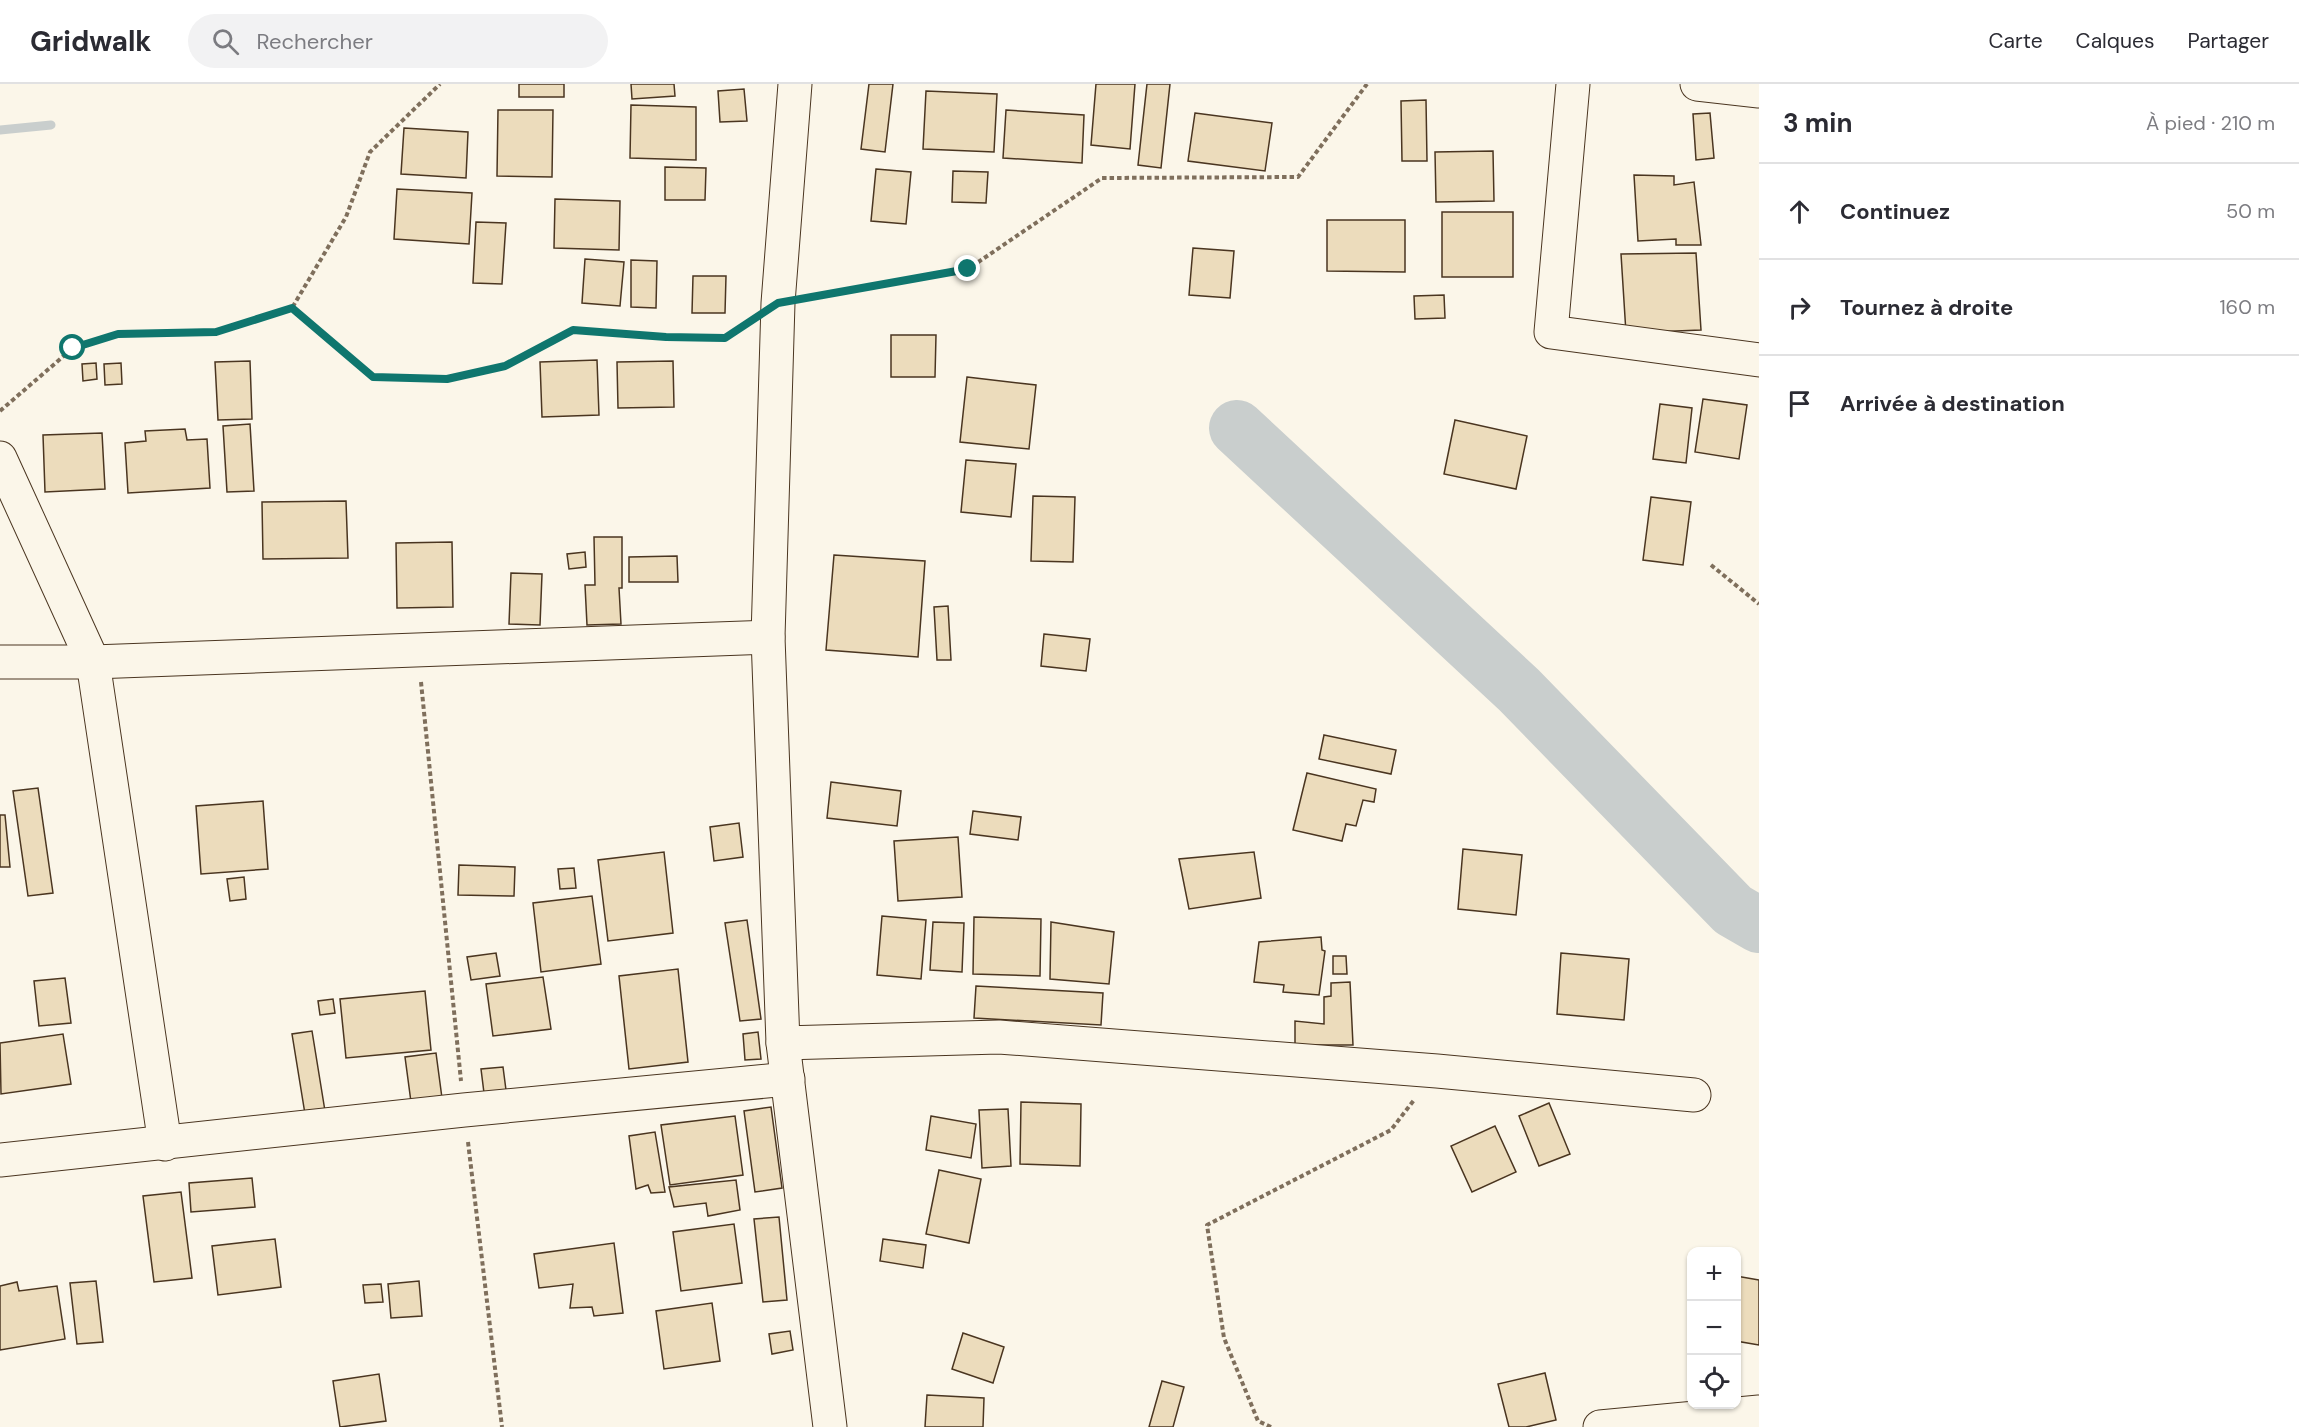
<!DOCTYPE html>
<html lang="fr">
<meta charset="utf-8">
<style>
body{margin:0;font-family:"DM Sans",sans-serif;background:#f2f2f3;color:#2b2b33}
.controls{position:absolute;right:18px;bottom:18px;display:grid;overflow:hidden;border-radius:12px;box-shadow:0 2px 4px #0004}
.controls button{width:54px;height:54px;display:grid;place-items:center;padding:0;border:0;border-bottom:2px solid #e1e1e2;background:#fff;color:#2b2b33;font:30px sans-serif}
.stop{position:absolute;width:18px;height:18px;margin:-14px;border:4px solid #0f766e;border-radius:50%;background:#fff}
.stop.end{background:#0f766e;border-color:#fff;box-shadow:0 2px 6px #0008}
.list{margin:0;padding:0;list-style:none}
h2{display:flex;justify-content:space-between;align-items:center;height:78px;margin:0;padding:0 24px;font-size:26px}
h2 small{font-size:20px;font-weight:400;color:#7c7c81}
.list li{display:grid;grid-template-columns:39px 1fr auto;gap:18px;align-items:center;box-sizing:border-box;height:96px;padding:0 24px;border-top:2px solid #e1e1e2}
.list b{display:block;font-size:22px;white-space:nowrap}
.list em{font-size:20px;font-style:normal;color:#7c7c81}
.icon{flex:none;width:33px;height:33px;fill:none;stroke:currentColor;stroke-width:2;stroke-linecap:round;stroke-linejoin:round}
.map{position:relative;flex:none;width:1759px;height:1343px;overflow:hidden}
header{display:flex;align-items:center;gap:36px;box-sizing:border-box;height:84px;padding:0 30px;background:#fff;border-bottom:2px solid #e1e1e2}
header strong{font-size:28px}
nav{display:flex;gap:33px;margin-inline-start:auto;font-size:21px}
.search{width:420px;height:54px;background:#f2f2f3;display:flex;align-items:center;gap:15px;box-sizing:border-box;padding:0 21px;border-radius:33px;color:#7c7c81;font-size:22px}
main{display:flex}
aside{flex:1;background:#fff}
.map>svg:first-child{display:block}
</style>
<header>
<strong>Gridwalk</strong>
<div class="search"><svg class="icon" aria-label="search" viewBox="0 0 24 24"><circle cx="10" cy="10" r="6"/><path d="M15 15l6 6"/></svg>Rechercher</div>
<nav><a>Carte</a><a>Calques</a><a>Partager</a></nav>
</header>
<main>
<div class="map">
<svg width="1759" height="1343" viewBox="0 0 1759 1343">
<rect width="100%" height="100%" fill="#fbf6e9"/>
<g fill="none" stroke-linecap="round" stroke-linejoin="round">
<polyline stroke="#c9cecd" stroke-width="9" points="0,46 51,41"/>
<polyline stroke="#c9cecd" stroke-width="56" points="1237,344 1519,606 1733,826 1759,841"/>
</g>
<g fill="#ecdcbc" stroke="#4a3520" stroke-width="1.5">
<rect x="519" y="0" width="45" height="13"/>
<polygon points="631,0 674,0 675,12 632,15"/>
<polygon points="869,0 893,0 885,68 861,65"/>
<polygon points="1096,0 1135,0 1130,65 1091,61"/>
<polygon points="1147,0 1170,0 1161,84 1138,81"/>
<polygon points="744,5 747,37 720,38 718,7"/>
<polygon points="926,7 997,10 994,68 923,65"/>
<polygon points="1426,16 1427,77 1402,77 1401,17"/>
<polygon points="631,21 696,23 696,76 630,74"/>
<polygon points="498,26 553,26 552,93 497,92"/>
<polygon points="1006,26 1084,31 1082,79 1003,74"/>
<polygon points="1195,29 1272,39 1265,87 1188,77"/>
<polygon points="1710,29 1714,74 1696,76 1693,30"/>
<polygon points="404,44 468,48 466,94 401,90"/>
<polygon points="1493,67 1494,117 1436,118 1435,68"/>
<polygon points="665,83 706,84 705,116 665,116"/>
<polygon points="876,85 911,88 906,140 871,137"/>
<polygon points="953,87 988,88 986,119 952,118"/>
<polygon points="1634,91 1674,92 1674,101 1694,98 1701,161 1676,161 1676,155 1638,157"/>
<polygon points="397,105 472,109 469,160 394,155"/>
<polygon points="555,115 620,117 619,166 554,164"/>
<rect x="1442" y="128" width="71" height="65"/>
<polygon points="1327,136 1405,136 1405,188 1327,187"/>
<polygon points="476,138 506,139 502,200 473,199"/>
<polygon points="1193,164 1234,167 1230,214 1189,211"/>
<polygon points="1696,169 1701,246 1626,249 1621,170"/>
<polygon points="585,175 624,178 620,222 582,219"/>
<polygon points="631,176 657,177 656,224 631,223"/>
<polygon points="693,192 726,192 725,229 692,229"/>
<polygon points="1444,211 1445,234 1415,235 1414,212"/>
<polygon points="891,251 936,251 935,293 891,293"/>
<polygon points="597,276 599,331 542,333 540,278"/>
<polygon points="250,277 252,335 218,336 215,278"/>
<polygon points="673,277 674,323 618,324 617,278"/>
<polygon points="96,279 97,295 83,297 82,280"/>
<polygon points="121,279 122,300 105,301 104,280"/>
<polygon points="967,293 1036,301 1029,365 960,358"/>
<polygon points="1703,315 1747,321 1739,375 1695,368"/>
<polygon points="1660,320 1692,324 1686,379 1653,375"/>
<polygon points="1455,336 1527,352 1516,405 1444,390"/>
<polygon points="250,340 254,407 227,408 223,342"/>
<polygon points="185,345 187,356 207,355 210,404 128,409 125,359 146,357 145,347"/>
<polygon points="102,349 105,405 45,408 43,351"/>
<polygon points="966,376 1016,380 1011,433 961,428"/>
<polygon points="1033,412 1075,413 1073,478 1031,477"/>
<polygon points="1651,413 1691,418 1683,481 1643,476"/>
<polygon points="346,417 348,474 263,475 262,418"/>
<polygon points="594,453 622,453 622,504 619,504 621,540 587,541 585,501 595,501"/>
<polygon points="452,458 453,523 397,524 396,459"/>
<polygon points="585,468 586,483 569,485 567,470"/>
<polygon points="834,471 925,477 918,573 826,566"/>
<polygon points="677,472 678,498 629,498 629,473"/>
<polygon points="511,489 542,490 540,541 509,540"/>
<polygon points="948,522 951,576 937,576 934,523"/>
<polygon points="1044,550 1090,555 1086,587 1041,582"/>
<polygon points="1324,651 1396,666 1391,690 1319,675"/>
<polygon points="1307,689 1376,705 1374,718 1363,716 1356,742 1346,740 1342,757 1293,746"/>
<polygon points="831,698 901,707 897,742 827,734"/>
<polygon points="38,704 53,809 28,812 13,707"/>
<polygon points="263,717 268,785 201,790 196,722"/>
<polygon points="973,727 1021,733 1018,756 970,750"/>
<polygon points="0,731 5,731 10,783 0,783"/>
<polygon points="739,739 743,773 714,777 710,743"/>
<polygon points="958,753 962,813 898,817 894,757"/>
<polygon points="1463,765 1522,771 1516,831 1458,825"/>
<polygon points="664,768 673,849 608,857 598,776"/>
<polygon points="1254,768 1261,814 1189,825 1179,775"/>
<polygon points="459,781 515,783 514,812 458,811"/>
<polygon points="574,784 576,804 560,805 558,785"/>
<polygon points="244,793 246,815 230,817 227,795"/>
<polygon points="592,812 601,880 541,888 533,819"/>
<polygon points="882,832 926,836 921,895 877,891"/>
<polygon points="974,833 1041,835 1040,892 973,890"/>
<polygon points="747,836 761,935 740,937 725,839"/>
<polygon points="933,838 964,839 962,888 930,886"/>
<polygon points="1051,838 1114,848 1109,900 1050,895"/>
<polygon points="1321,853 1322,866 1325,867 1319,911 1283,908 1284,901 1254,898 1259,858"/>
<polygon points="496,869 500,892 471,896 467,873"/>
<polygon points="1561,869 1629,875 1624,936 1557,930"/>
<polygon points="1333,872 1346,872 1347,890 1333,890"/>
<polygon points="678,885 688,978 629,985 619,892"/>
<polygon points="543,893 551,945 493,952 486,900"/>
<polygon points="65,894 71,939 39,942 34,897"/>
<polygon points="1350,898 1353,961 1295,961 1295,937 1324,940 1324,913 1331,912 1331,899"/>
<polygon points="976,902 1103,909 1101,941 974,934"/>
<polygon points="425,907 431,966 346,974 340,915"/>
<polygon points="333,915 335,929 320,931 318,917"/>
<polygon points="312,947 325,1027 305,1030 292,950"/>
<polygon points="758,948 761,975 745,976 743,950"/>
<polygon points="63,950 71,1000 1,1010 0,959"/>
<polygon points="436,969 442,1014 411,1018 405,973"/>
<polygon points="503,983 506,1006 484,1009 481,985"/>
<polygon points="1021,1018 1081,1020 1080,1082 1020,1080"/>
<polygon points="1549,1019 1570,1070 1539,1082 1519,1032"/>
<polygon points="771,1023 782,1104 755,1108 744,1027"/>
<polygon points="1008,1025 1011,1082 982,1084 979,1026"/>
<polygon points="735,1032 743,1091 670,1101 661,1041"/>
<polygon points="931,1032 976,1040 971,1074 926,1066"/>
<polygon points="1495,1042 1516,1088 1472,1108 1451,1062"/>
<polygon points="655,1048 665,1108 651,1109 648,1101 636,1105 629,1052"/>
<polygon points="939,1086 981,1095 969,1159 926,1150"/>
<polygon points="252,1094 255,1123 191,1128 189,1099"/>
<polygon points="736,1096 740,1126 708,1132 706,1119 674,1123 669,1103"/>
<polygon points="181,1108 192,1194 154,1198 143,1112"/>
<polygon points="779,1133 787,1216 763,1218 754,1135"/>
<polygon points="734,1140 742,1199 681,1207 673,1148"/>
<polygon points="275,1155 281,1203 218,1211 212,1162"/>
<polygon points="883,1155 926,1161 923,1184 880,1177"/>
<polygon points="614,1159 623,1229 594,1232 592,1223 570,1224 573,1200 539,1204 534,1170"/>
<polygon points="1736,1192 1759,1196 1759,1261 1736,1257"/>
<polygon points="96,1197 103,1258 77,1260 70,1199"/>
<polygon points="419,1197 422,1232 391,1234 388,1200"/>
<polygon points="17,1198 19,1207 57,1202 65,1255 0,1266 0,1202"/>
<polygon points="381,1200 383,1218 365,1219 363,1201"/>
<polygon points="712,1219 720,1277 664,1285 656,1227"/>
<polygon points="790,1247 793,1266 772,1270 769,1250"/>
<polygon points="963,1249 1004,1263 993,1299 952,1285"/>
<polygon points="1545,1289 1556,1336 1526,1343 1509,1343 1498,1300"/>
<polygon points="379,1290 386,1337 340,1343 333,1297"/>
<polygon points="1162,1297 1184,1303 1173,1343 1149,1343"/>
<polygon points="927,1311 984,1314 983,1343 925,1343"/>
</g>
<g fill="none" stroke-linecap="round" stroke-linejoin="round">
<defs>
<g id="minor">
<polyline points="1573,0 1551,248 1759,276"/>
<polyline points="1697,0 1759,7"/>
<polyline points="0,374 93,578 165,1060"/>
<polyline points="0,578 93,578 768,553"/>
<polyline points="783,959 999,953 1437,987 1694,1011"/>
<polyline points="0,1076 464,1026 788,995"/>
<polyline points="1600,1343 1759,1328"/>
</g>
<polyline id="highway" points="795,0 778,219 768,553 783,959 830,1343"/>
</defs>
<use href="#minor" stroke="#4a3520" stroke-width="35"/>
<use href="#highway" stroke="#4a3520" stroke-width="35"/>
<g stroke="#7f6f5c" stroke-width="4" stroke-dasharray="4.5 3" stroke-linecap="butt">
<polyline points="810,213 968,185 1102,94 1298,93 1367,0"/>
<polyline points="292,224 373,293 447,295 505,281 573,246 665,253 725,254 747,239"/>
<polyline points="0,327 73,264 118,250 216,248 292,224 346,133 370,68 440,0"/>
<polyline points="1711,481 1759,520"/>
<polyline points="421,598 461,997"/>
<polyline points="468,1058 502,1343"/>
<polyline points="1271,1343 1258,1337 1224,1254 1207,1141 1391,1046 1414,1016"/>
</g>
<use href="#minor" stroke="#fbf6e9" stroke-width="33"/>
<use href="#highway" stroke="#fbf6e9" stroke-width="33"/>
</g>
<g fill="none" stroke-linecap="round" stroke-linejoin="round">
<polyline stroke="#0f766e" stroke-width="8" points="73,264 118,250 216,248 292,224 373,293 447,295 505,282 573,246 666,253 725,254 778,219 968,185"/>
</g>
</svg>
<div class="controls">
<button>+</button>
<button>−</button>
<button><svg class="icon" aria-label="locate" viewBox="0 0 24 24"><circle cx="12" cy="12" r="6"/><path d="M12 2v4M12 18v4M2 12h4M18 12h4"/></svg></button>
</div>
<div class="stop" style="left:73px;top:264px"></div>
<div class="stop end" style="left:968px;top:185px"></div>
</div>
<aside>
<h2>3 min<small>À pied · 210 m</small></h2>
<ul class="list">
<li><svg class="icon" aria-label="ahead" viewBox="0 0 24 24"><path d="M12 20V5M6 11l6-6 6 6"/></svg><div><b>Continuez</b></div><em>50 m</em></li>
<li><svg class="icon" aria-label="right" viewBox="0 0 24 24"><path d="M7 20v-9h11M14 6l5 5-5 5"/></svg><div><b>Tournez à droite</b></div><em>160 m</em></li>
<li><svg class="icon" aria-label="arrive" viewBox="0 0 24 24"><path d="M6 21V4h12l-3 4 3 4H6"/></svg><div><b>Arrivée à destination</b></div></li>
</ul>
</aside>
</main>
